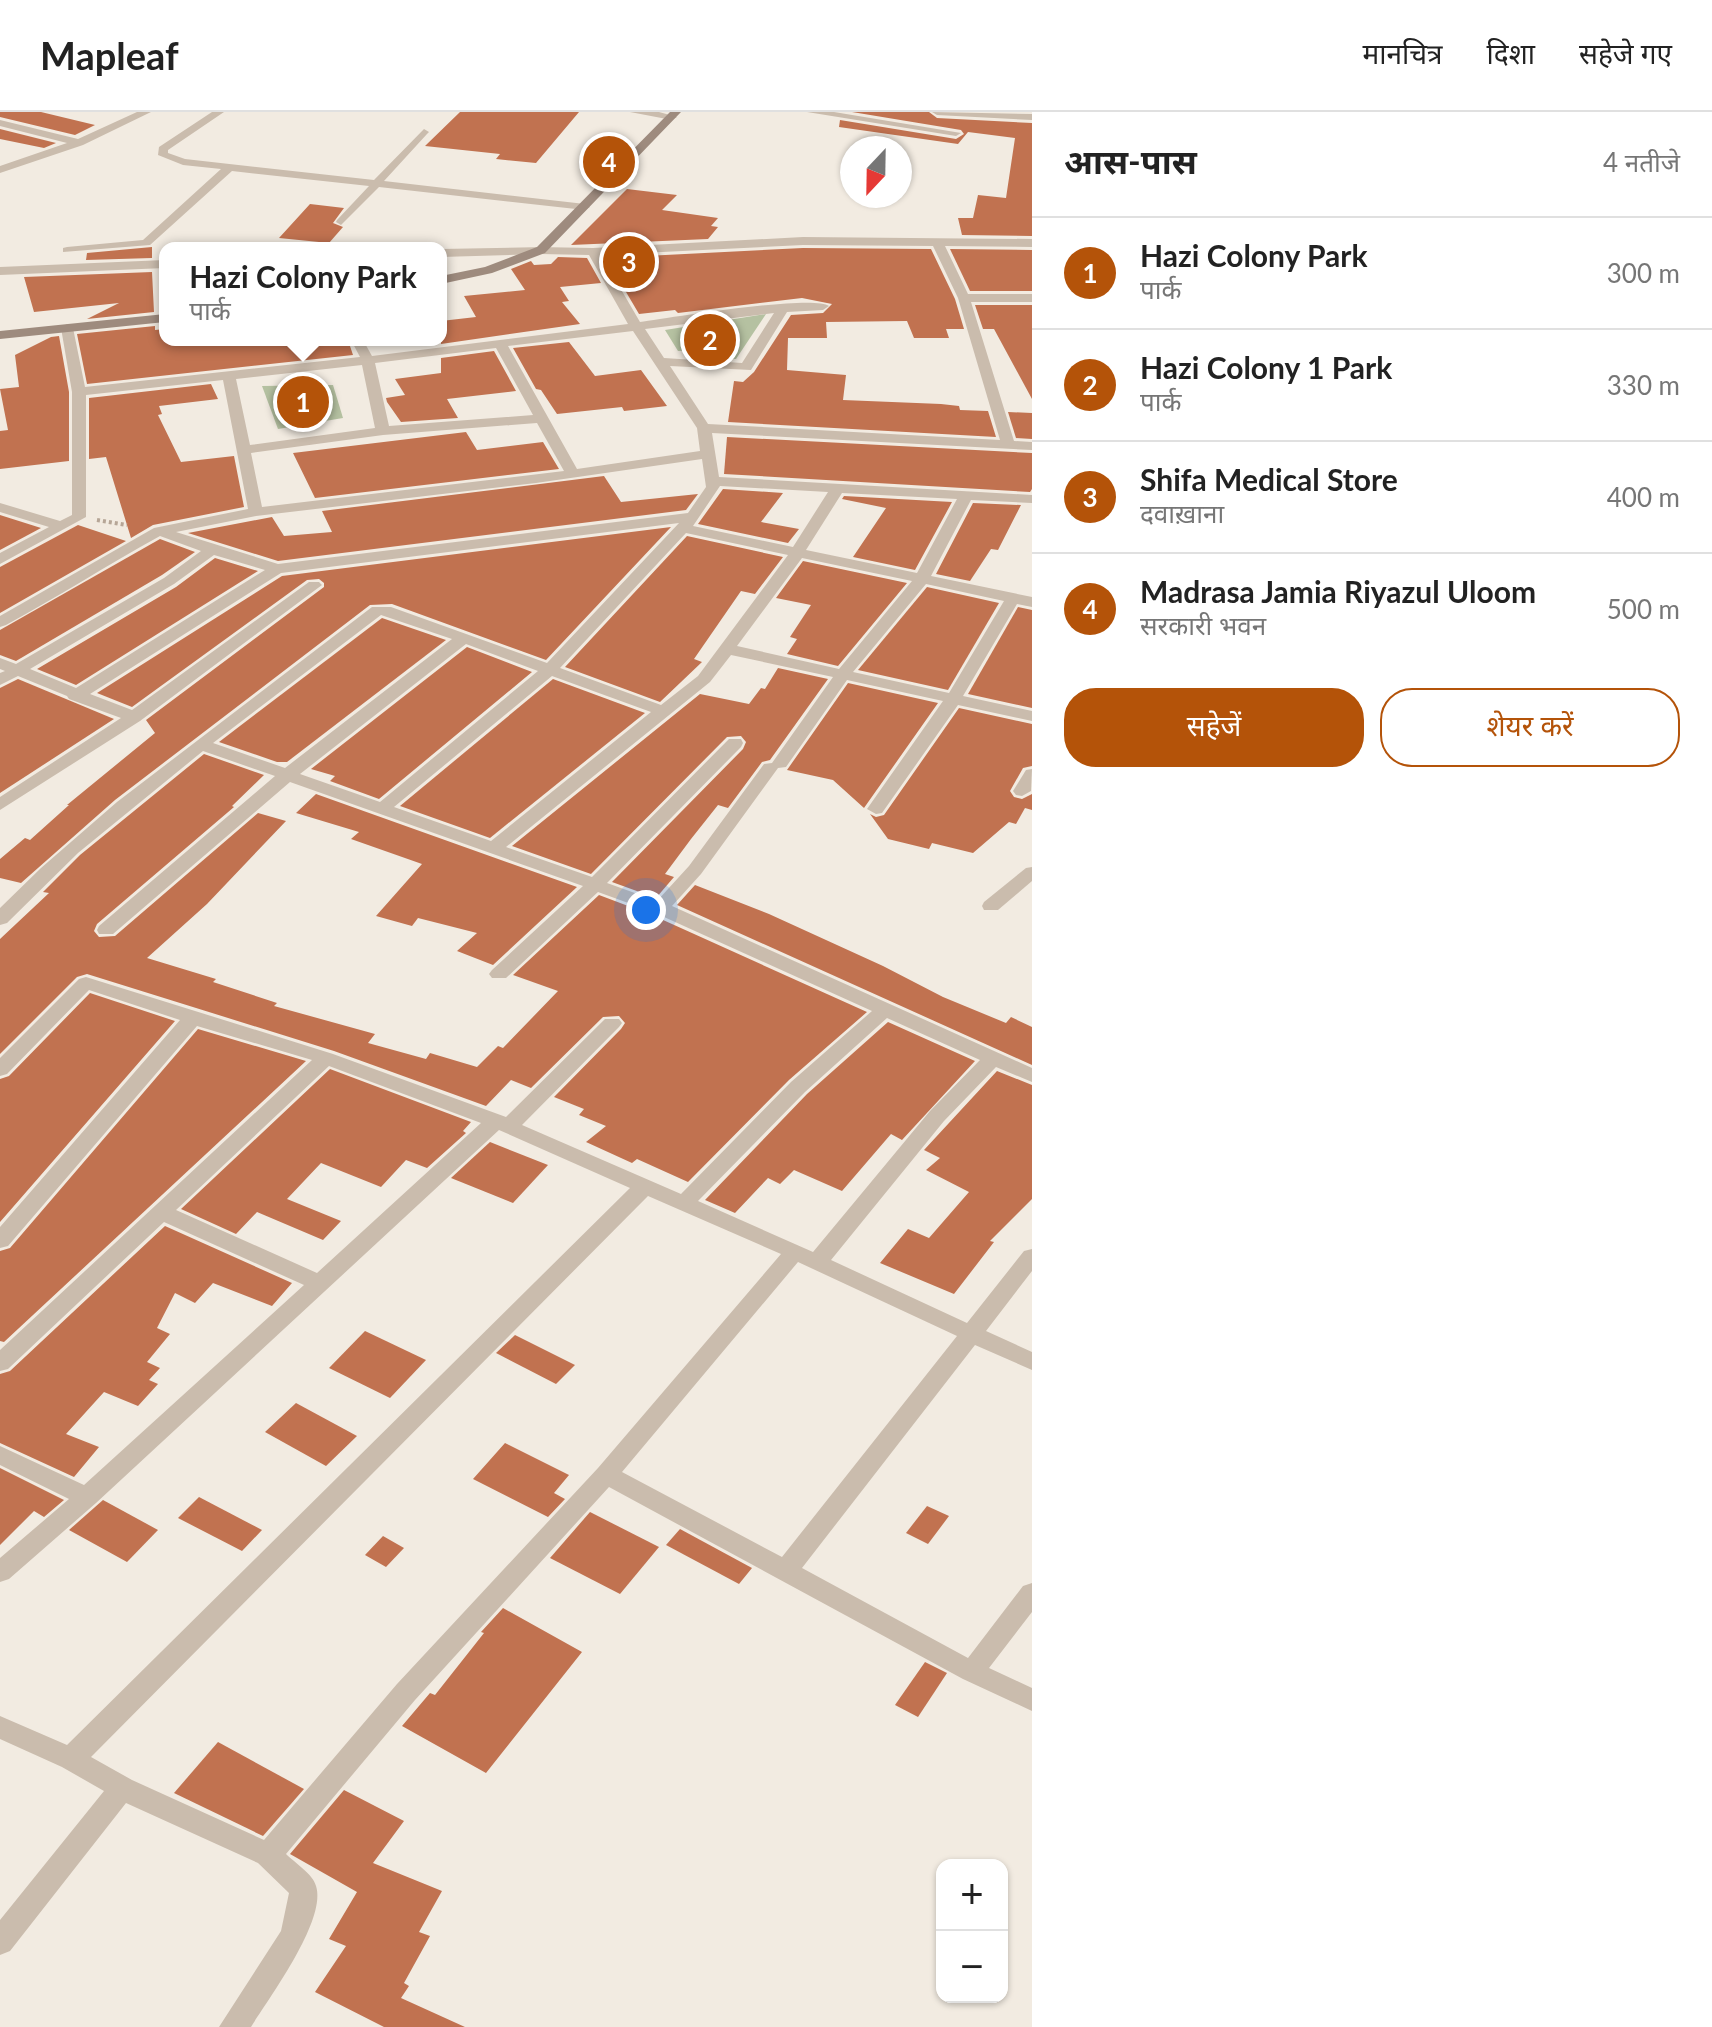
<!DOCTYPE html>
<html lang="hi">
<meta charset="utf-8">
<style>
body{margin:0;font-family:Lato,"Noto Sans Devanagari",sans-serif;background:#f2f2f2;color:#222}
.controls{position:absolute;right:24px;bottom:24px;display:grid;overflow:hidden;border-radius:16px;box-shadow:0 2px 6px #0004}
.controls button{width:72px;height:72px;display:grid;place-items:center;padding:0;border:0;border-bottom:2px solid #e0e0e0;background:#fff;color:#222;font:40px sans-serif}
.compass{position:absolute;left:840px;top:24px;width:72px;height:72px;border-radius:50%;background:#fff;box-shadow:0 2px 6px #0004;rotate:202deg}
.you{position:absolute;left:646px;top:798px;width:28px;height:28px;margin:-20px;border:6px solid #fff;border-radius:50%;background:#1a73e8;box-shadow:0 0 0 12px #1a73e833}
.badge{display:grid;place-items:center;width:52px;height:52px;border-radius:50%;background:#b45309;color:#fff;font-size:26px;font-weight:700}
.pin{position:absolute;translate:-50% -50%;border:4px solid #fff;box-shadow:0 2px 8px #0006}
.popup{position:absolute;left:159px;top:130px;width:288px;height:104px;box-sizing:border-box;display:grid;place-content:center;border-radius:16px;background:#fff;filter:drop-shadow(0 2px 6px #0005);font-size:26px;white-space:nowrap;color:#767676}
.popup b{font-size:30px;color:#222}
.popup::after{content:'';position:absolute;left:50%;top:100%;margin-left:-16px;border:16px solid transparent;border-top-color:#fff}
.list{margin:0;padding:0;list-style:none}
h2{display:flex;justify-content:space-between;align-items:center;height:104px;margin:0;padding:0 32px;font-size:34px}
h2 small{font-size:26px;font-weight:400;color:#767676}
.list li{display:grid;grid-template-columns:52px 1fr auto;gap:24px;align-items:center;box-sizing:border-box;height:112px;padding:0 32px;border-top:2px solid #e0e0e0}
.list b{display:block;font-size:30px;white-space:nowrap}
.list p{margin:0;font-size:26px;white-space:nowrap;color:#767676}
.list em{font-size:26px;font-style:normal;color:#767676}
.actions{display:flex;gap:16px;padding:24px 32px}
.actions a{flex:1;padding:18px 0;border:2px solid #b45309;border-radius:32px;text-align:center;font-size:28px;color:#b45309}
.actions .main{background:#b45309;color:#fff}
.map{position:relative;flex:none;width:1032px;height:1915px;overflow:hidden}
header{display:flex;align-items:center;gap:48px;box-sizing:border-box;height:112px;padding:0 40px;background:#fff;border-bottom:2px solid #e0e0e0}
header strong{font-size:38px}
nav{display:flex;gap:44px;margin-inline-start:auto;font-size:28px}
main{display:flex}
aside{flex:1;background:#fff}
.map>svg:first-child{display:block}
</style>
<header>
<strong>Mapleaf</strong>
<nav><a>मानचित्र</a><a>दिशा</a><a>सहेजे गए</a></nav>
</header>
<main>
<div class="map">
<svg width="1032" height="1915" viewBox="0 0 1032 1915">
<rect width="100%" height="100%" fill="#f2ebe1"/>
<g fill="#b5c1a1">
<polygon points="766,202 736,247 695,245 697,238 678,239 665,218"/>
<polygon points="333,273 343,306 278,317 262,274"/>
</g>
<g fill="#c17250">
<polygon points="0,0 41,0 95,13 75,23 0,5"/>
<polygon points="460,0 579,0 536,51 496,47 500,42 425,34"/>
<polygon points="852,0 929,0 937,6 1032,11 1032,124 962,123 958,106 973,106 978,83 1006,86 1015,26 968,20 958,32 839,15 840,8 956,27 964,22 961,18"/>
<polygon points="0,17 56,31 44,36 0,27"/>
<polygon points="627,77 677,83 662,98 718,106 711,114 718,115 708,127 571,133"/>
<polygon points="310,92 344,96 333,111 343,115 329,131 279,126"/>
<polygon points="152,135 152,146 86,148 87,141"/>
<polygon points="803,136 931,137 955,187 964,217 946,217 949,226 914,226 907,209 826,210 827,226 788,226 787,258 846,263 843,288 941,292 959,294 960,298 988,299 996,325 728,310 734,269 743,270 754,260 791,203 823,201 832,192 802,186 678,201 675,198 639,202 606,146"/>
<polygon points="950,137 1032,138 1032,179 970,179"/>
<polygon points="558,145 587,146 601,171 560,175 569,189 562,190 580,212 441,232 441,209 476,205 464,184 525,178 511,157 531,149 534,153 551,152"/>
<polygon points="152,160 154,200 87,207 119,191 34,200 24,165"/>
<polygon points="975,193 1032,193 1032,287 994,217 983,217"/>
<polygon points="155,214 155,218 165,217 165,228 348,228 353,243 87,272 77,222"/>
<polygon points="59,224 69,280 69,349 0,357 0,319 8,318 0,277 19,275 15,243 51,225"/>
<polygon points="569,230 595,264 641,258 667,294 624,299 622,295 557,302 541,278 536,277 513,236"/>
<polygon points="494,239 516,279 447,287 458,306 401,310 387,290 386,286 405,283 395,267 441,261 441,246"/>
<polygon points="211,272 218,287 159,294 162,302 158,303 181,350 234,344 244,395 153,413 131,426 106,345 89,347 89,286"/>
<polygon points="1008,300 1032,301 1032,327 1016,326"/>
<polygon points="466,320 477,338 543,330 559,357 315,386 293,341"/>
<polygon points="727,325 1032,341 1032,377 1030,380 724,362"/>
<polygon points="604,364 621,390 698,382 686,398 278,449 188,421 272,405 284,424 332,420 322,399"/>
<polygon points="723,377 783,381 761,410 799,417 788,431 698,412"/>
<polygon points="844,384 952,390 915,458 853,445 886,396 842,387"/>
<polygon points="973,391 1021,393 998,438 991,437 970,469 936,462"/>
<polygon points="0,403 41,416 0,438"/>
<polygon points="78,413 126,429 0,501 0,455"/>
<polygon points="671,415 546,548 392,492 370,493 115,688 21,771 0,766 0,747 25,726 30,728 69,693 67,693 155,621 146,608 324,475 324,471 319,467 307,468 132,595 97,581 282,464"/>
<polygon points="687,424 783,445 755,482 741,479 694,547 702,550 660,590 565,555"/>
<polygon points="160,427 195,440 162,463 16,549 0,543 0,518"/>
<polygon points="215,446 258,459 76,573 37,557 176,475"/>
<polygon points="803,449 907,471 838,554 787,542 797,527 790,525 811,493 776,486"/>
<polygon points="927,475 999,491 948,578 858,558"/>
<polygon points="1018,495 1032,498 1032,596 968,582"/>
<polygon points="382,506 446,528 287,650 277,650 219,630"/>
<polygon points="467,535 532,560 379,687 330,669 335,664 311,657"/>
<polygon points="778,556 828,567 770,648 762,650 728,696 718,693 691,727 665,762 674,765 656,786 612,770 743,637 746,630 741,624 727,625 591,762 512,734 700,582 749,592 761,576 765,577"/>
<polygon points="18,567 114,607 0,681 0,576"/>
<polygon points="553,567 645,601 490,726 400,694"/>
<polygon points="848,571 938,591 864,696 833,668 787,658"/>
<polygon points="959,596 1032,612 1032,654 1023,656 1010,679 1014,685 1022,687 1032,682 1032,698 1025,696 1016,712 1009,710 973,741 932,731 929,737 888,727 870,702 876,705 884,703"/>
<polygon points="204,642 264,663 232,694 234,695 97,812 94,819 99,825 115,824 258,701 286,709 207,792 147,846 216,867 213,870 277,891 274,894 375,922 368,931 426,947 430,941 477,955 498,934 503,936 558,879 513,863 599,783 652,803 867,900 789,968 688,1070 637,1047 632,1051 586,1030 606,1014 579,1003 584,997 554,985 621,917 625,911 619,904 603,905 531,976 511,968 486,994 334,939 87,862 77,865 0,942 0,827 49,781 43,780 80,743"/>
<polygon points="316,682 577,775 493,853 457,839 477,821 418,806 412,814 376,804 422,752 351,727 359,720 296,701"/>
<polygon points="695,773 769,802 883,854 943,885 1006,911 1011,905 1032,915 1032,953 677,793"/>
<polygon points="90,881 175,909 0,1110 0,967 9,964"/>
<polygon points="888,910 975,949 902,1028 891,1022 842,1079 794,1058 780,1072 768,1066 735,1101 705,1088 807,982"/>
<polygon points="198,917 306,949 4,1230 0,1229 0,1139 10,1136"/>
<polygon points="330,957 471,1010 463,1019 466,1021 427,1056 406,1048 381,1075 321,1051 287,1087 341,1109 323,1128 257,1100 236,1122 181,1097"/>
<polygon points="997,959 1032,973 1032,1087 990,1129 994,1130 954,1182 880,1151 908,1117 929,1126 969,1080 926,1058 940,1046 924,1038"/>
<polygon points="490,1030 548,1053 513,1091 451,1066"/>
<polygon points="165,1114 292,1171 272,1194 213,1171 195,1191 175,1181 157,1216 170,1222 147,1250 160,1256 149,1268 158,1272 138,1294 104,1280 66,1322 99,1335 74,1365 0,1331 0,1262 10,1259"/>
<polygon points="365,1219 426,1248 390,1286 329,1256"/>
<polygon points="515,1223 575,1253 556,1272 496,1241"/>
<polygon points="296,1291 357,1324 326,1354 265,1320"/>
<polygon points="505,1331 569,1363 554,1381 565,1387 548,1405 473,1367"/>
<polygon points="0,1356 64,1388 44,1405 34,1399 0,1433"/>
<polygon points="199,1385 262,1418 242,1439 178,1406"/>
<polygon points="103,1388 158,1418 127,1450 69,1418"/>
<polygon points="927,1394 949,1404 928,1432 906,1421"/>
<polygon points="590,1400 659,1435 620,1482 550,1446"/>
<polygon points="680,1417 752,1456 739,1472 666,1433"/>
<polygon points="383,1424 404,1436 386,1455 365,1443"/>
<polygon points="503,1496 582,1540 486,1661 402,1614 430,1581 435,1583 484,1521 481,1520"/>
<polygon points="925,1550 947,1561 918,1605 895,1593"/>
<polygon points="218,1630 304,1677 263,1724 174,1681"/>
<polygon points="344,1678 404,1709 373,1751 442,1779 419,1820 430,1824 404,1871 409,1874 401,1886 465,1915 384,1915 315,1880 346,1834 329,1827 357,1780 290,1742"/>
</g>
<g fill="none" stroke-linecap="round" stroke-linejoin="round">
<polyline stroke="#b6a697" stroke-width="4" stroke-dasharray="3 3" stroke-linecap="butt" points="97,408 127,413"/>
<polygon fill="#cabcad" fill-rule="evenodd" points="212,0 224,0 168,38 168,41 185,47 374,68 424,17 429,20 427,22 384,69 585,92 590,95 585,98 379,75 341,113 336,110 337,108 369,74 232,59 150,133 63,140 63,136 67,135 143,128 221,57 183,53 158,43 159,35"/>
<g fill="#cabcad" fill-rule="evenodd">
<polygon points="137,0 151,0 83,33 0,61 0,54 67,31 0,14 0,8 78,27"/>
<polygon points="630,0 659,0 677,5 672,8"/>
<polygon points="807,0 834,0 961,21 956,24"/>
<polygon points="932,0 1032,2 1032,8 937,3"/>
<path d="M803 125 1032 127V135L945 134 968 182H1032V190H971L1014 329 1032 330V338L712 321 719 365 1032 383V391L971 388 931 464 1032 485V495L1017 492 963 584 1032 599V609L958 593 882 701 876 702 867 697 943 589 847 568 786 655 778 656 701 762 672 794 1032 956V970L996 955 944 1009 831 1148 967 1211 1024 1139 1032 1137V1159L986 1219 1032 1240V1258L975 1233 802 1456 968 1546 1023 1474 1032 1471V1500L989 1556 1032 1576V1599L963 1567 609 1375 415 1588 286 1742C295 1751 313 1762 316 1774 327 1808 269 1886 251 1915H219L281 1819 289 1781 258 1751 126 1691 10 1839 0 1843V1808L104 1679 62 1655 0 1627V1604L67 1633 630 1076 499 1018 96 1391 9 1467 0 1470V1446L69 1387 0 1353V1334L84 1373 304 1173 164 1110 8 1257 0 1259V1238L312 948 197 914 8 1134 0 1136V1115L180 908 89 878 7 962 0 964V946L79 867 86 865 333 942 506 1005 605 907H619L622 911 619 915 522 1013 681 1082 791 970 872 899 653 800 598 780 506 866H492L489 862 492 858 583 774 290 670 113 822H99L97 818 99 814 275 664 203 639 78 741 7 811 0 813V796L41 756 117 690 372 495H391L547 551 679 411 281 461 90 582 132 598 309 470H319L322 473 140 609 0 698V685L121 606 69 587 67 584 18 564 0 573V561L5 559 0 557V546L16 552 164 466 201 439 160 424C107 453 58 485 6 513L0 515V504L154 416 248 397 223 268 86 283V405L0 452V441L49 415 0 400V391L60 409 72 403V280L61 216 67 212 73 216 85 275 360 245 351 228H363L372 244 628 212 589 143 541 142 535 138 537 135 593 136ZM803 133 933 134 958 186 1000 328 708 312 670 254 751 258 787 200 823 198 829 194C813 182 669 206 640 210L601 143ZM774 201 742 251 664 246 645 217ZM633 219 697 316 700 339 577 357 508 234ZM496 236 533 303 389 314 375 251ZM362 253 375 316 250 333 236 267ZM537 311 564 359 262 395 251 341 383 323ZM702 347 706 375 688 401 278 452 176 420 256 404 536 371ZM720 374 828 380 793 435 693 414ZM842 381 957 387 917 461 806 438ZM686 421 788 443 698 564 661 593 560 556ZM214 443 265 458 76 576 30 557 174 472ZM802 446 912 469 839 557 737 534ZM926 472 1004 489 949 581 853 560ZM381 503 452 527 285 656 213 631ZM466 532 538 559 380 690 300 662ZM731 543 833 565 772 651 764 652 689 754 657 789 607 771 741 635 743 631 741 627H729L592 765 506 735 710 570ZM552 564 651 600 491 729 394 695ZM887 906 980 948 930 999 813 1140 698 1089 805 980ZM329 954 481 1011 317 1161 176 1098ZM648 1084 781 1142 598 1356 397 1572 264 1728 132 1668 91 1645ZM798 1150 957 1224 782 1445 622 1360Z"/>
<polygon points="1032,657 1031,679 1022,684 1016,683 1013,679 1026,658"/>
<polygon points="1032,755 1032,769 998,798 984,798 982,794 984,790 1026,756"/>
</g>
<g fill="#cabcad" fill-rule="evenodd">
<polygon points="545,135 547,138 541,142 441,145 441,137"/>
<polygon points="165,148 165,156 0,163 0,155"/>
</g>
<g fill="#9e8b7e" fill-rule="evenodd">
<polygon points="670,0 681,0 545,141 492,161 441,172 441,164 485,155 537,135"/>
<polygon points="165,202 165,210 0,227 0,219"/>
</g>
</g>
</svg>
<div class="controls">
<button>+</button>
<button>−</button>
</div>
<svg class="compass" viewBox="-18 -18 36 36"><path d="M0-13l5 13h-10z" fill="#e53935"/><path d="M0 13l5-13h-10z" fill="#767676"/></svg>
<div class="you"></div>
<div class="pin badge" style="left:303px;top:290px">1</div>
<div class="popup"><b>Hazi Colony Park</b>पार्क</div>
<div class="pin badge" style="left:710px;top:228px">2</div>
<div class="pin badge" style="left:629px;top:150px">3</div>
<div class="pin badge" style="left:609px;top:50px">4</div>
</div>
<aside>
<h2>आस-पास<small>4 नतीजे</small></h2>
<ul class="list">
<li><span class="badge">1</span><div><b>Hazi Colony Park</b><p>पार्क</p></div><em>300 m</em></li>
<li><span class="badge">2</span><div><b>Hazi Colony 1 Park</b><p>पार्क</p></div><em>330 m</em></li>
<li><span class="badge">3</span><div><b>Shifa Medical Store</b><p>दवाख़ाना</p></div><em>400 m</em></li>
<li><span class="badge">4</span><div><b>Madrasa Jamia Riyazul Uloom</b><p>सरकारी भवन</p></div><em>500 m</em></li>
</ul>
<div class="actions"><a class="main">सहेजें</a><a>शेयर करें</a></div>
</aside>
</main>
